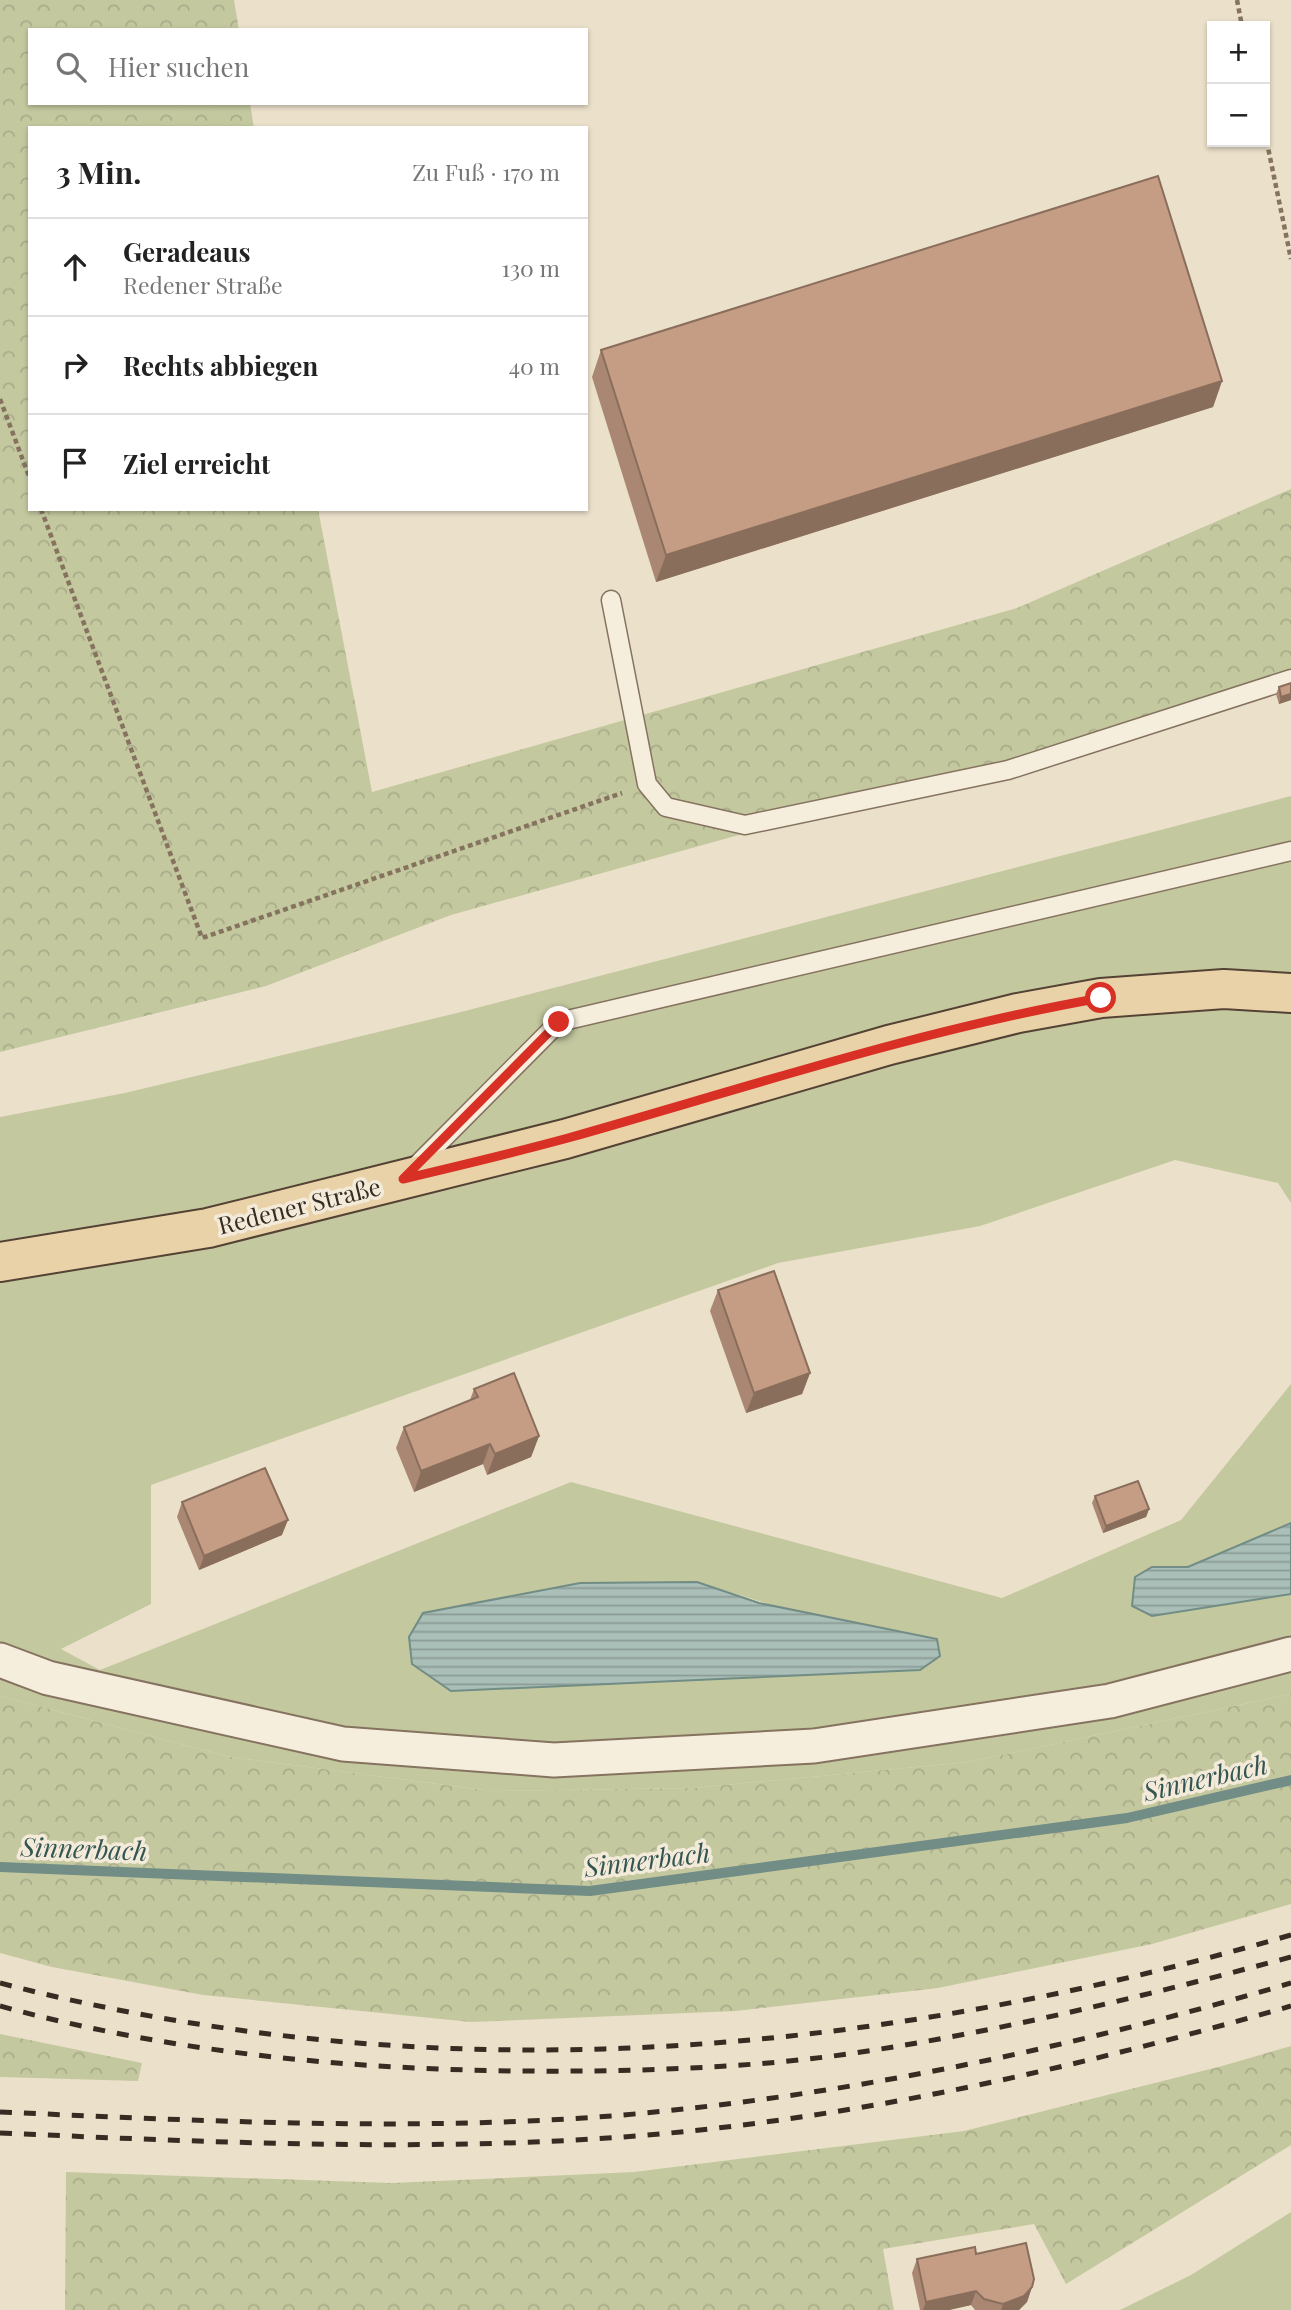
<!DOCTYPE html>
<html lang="de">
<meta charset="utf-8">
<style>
body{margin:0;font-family:"Playfair Display",serif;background:#f6f6f6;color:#222}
.controls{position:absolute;right:21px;top:21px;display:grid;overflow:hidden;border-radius:0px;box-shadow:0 2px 5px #0004}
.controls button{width:63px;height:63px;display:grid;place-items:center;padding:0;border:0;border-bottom:2px solid #e0e0e0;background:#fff;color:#222;font:35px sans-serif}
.stop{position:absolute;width:21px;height:21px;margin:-16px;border:5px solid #d93025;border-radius:50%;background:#fff}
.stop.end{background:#d93025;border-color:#fff;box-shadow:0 2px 7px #0008}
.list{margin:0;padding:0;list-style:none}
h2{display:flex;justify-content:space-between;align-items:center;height:91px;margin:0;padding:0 28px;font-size:30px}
h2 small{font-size:23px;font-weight:400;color:#767676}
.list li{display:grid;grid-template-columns:46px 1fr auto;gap:21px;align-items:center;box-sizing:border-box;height:98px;padding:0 28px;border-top:2px solid #e0e0e0}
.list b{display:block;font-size:26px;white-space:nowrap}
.list p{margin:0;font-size:23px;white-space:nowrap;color:#767676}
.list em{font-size:23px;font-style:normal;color:#767676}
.icon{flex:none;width:38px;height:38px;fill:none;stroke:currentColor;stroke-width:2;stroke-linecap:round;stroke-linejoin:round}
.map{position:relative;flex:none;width:1291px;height:2310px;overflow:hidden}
.search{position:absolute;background:#fff;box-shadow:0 2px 5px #0004;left:28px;top:28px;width:560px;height:77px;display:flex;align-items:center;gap:18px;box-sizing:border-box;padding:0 24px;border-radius:0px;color:#767676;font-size:26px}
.panel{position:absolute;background:#fff;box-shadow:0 2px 5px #0004;left:28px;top:126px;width:560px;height:385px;border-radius:0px}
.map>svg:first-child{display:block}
</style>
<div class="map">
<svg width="1291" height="2310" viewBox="0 0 1291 2310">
<defs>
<pattern id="forest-crowns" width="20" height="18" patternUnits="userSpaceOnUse" patternTransform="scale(1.75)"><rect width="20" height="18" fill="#c4c89f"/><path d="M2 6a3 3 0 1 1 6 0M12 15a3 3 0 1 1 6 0" fill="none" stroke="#a9ac89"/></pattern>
<pattern id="water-rules" width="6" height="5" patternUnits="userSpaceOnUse" patternTransform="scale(1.75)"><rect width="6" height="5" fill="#aabfb8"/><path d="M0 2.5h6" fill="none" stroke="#8b9b95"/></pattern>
</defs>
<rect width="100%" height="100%" fill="#ebe0ca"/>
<g fill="#c4c89f" fill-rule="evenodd">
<path d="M1291 796V1203L1278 1183 1175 1160 980 1226 778 1263 151 1485V1604L61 1649 100 1670 571 1482 1002 1598 1181 1520 1291 1384V1523L1188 1567H1152L1135 1577 1152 1616 1291 1594V1694L969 1762 693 1788 492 1791 230 1757 0 1696V1117L125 1093 461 1012ZM697 1582 940 1656 919 1670 451 1691 412 1664 423 1613 580 1583Z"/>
<polygon points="1291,2212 1291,2310 1120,2310 1191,2275"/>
</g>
<g fill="url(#forest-crowns)">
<polygon points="0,0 234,0 239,30 30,30 30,103 250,103 254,128 30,128 30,509 318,509 372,792 1017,608 1291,489 1291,669 1013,759 451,915 266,986 0,1052"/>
<polygon points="1291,1694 1291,1904 1152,1944 938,1988 736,2011 471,2022 203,1995 52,1967 0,1953 0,1696 230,1757 492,1791 693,1788 969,1762"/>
<polygon points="0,2034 142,2063 138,2081 0,2077"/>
<polygon points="1291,2046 1291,2145 1066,2284 1034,2224 883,2249 894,2310 65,2310 66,2172 392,2183 634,2172 964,2131 1222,2066"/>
</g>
<g fill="url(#water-rules)" stroke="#718d85" stroke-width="2">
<polygon points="1291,1523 1291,1594 1152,1616 1132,1606 1135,1577 1152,1567 1188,1567"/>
<polygon points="697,1582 759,1603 937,1639 940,1656 920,1670 451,1691 412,1664 409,1637 423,1613 580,1583"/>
</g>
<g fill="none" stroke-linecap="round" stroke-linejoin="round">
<polyline stroke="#718d85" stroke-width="10" points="0,1867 590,1891 1127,1818 1291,1780"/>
<defs>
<g id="service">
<polyline points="611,600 647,784 666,807 745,825 1008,770 1291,679"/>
<polyline points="413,1169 559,1022 1291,851"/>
</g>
<polyline id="minor" points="0,1660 48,1678 343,1744 554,1760 814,1746 1110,1701 1291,1654"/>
<polyline id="primary" points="0,1262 208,1228 565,1139 889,1045 1018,1013 1101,998 1224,989 1291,993"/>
</defs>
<use href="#service" stroke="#857360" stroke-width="21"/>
<use href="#minor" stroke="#857360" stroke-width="37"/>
<use href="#primary" stroke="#544234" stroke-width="42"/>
<g stroke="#857360" stroke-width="4.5" stroke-dasharray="5 3.5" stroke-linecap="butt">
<polyline points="1237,0 1242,26"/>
<polyline points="1265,133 1291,259"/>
<polyline points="0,399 30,479"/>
<polyline points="41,509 202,938 622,793"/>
</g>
<use href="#service" stroke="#f6eedd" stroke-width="18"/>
<use href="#minor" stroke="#f6eedd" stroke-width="33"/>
<use href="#primary" stroke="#e9d2a7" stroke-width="38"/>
<g stroke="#382c22" stroke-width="5" stroke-dasharray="12 12" stroke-linecap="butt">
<path d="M0 1983C433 2095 866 2058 1291 1935"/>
<path d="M0 2006C190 2058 390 2073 586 2071 673 2070 762 2066 848 2054 999 2032 1145 1996 1291 1957"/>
<path d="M0 2112C206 2121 417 2132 623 2115 851 2095 1071 2048 1291 1983"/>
<path d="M0 2133C207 2142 416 2152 623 2137 851 2120 1072 2069 1291 2006"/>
</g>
</g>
<g fill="#a98772">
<polygon points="601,350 1222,381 1213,407 656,582 592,377"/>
<polygon points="1291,683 1291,700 1279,704 1276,694 1279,687"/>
<polygon points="718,1290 810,1373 802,1394 746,1413 710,1311"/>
<polygon points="474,1389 539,1436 531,1457 487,1475 483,1464 414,1492 396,1448 404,1427 470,1400"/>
<polygon points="1095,1496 1149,1509 1146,1517 1103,1533 1092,1503"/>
<polygon points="182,1502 282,1535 199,1570 177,1517"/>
<polygon points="976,2254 1032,2287 1027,2302 1019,2310 975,2310 971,2305 949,2310 920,2310 912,2273 917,2259"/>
</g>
<g fill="#8a6e5c">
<polygon points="1222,381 1213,407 656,582 666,555"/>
<polygon points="1291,694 1291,700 1279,704 1281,697"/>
<polygon points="810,1373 802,1394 746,1413 754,1393"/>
<polygon points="539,1436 531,1457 487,1475 495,1454"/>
<polygon points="490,1444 483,1464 414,1492 421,1471"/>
<polygon points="1149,1509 1146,1517 1103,1533 1106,1526"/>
<polygon points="288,1520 282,1535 199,1570 204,1556"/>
<polygon points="1032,2287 1027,2302 1019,2310 1001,2310 1003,2304"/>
<polygon points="976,2291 971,2305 949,2310 923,2310 926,2302"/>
</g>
<g fill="#c59d84" stroke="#8a6e5c" stroke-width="2">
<polygon points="1158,176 1222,381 666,555 601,350"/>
<polygon points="1291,683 1291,694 1281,697 1279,687"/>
<polygon points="774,1271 810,1373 754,1393 718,1290"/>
<polygon points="514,1373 539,1436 495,1454 490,1444 421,1471 404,1427 478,1397 474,1389"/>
<polygon points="265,1468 288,1520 204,1556 182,1502"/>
<polygon points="1138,1481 1149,1509 1106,1526 1095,1496"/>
<polygon points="1026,2243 1034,2279 1032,2287 1024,2296 1003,2304 984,2299 976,2291 926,2302 917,2259 975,2247 976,2254"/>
</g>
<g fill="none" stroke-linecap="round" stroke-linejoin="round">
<path stroke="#d93025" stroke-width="9" d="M559 1022 403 1179C458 1166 513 1153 568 1138 745 1088 919 1030 1101 998"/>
</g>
<g text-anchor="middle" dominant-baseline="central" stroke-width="7" stroke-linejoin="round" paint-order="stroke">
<g font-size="24" fill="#382c22" stroke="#f3ead9">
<text transform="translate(299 1205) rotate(-14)">Redener Straße</text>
</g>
<g font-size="26" font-style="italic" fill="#335652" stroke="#f3ead9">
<text transform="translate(1205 1777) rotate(-13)">Sinnerbach</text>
<text transform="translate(84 1848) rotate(2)">Sinnerbach</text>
<text transform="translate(647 1859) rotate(-7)">Sinnerbach</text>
</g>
</g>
</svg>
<div class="controls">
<button>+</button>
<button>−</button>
</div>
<div class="stop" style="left:1101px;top:998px"></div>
<div class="stop end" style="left:559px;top:1022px"></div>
<div class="search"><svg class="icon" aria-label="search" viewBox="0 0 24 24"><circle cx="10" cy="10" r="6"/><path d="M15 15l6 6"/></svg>Hier suchen</div>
<section class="panel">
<h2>3 Min.<small>Zu Fuß · 170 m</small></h2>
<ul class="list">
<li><svg class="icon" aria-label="ahead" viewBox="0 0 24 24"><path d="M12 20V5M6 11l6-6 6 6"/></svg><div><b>Geradeaus</b><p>Redener Straße</p></div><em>130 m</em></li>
<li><svg class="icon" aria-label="right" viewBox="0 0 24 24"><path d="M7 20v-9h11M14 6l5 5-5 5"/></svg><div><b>Rechts abbiegen</b></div><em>40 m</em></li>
<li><svg class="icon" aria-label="arrive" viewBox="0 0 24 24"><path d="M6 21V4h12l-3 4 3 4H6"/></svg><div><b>Ziel erreicht</b></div></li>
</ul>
</section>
</div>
